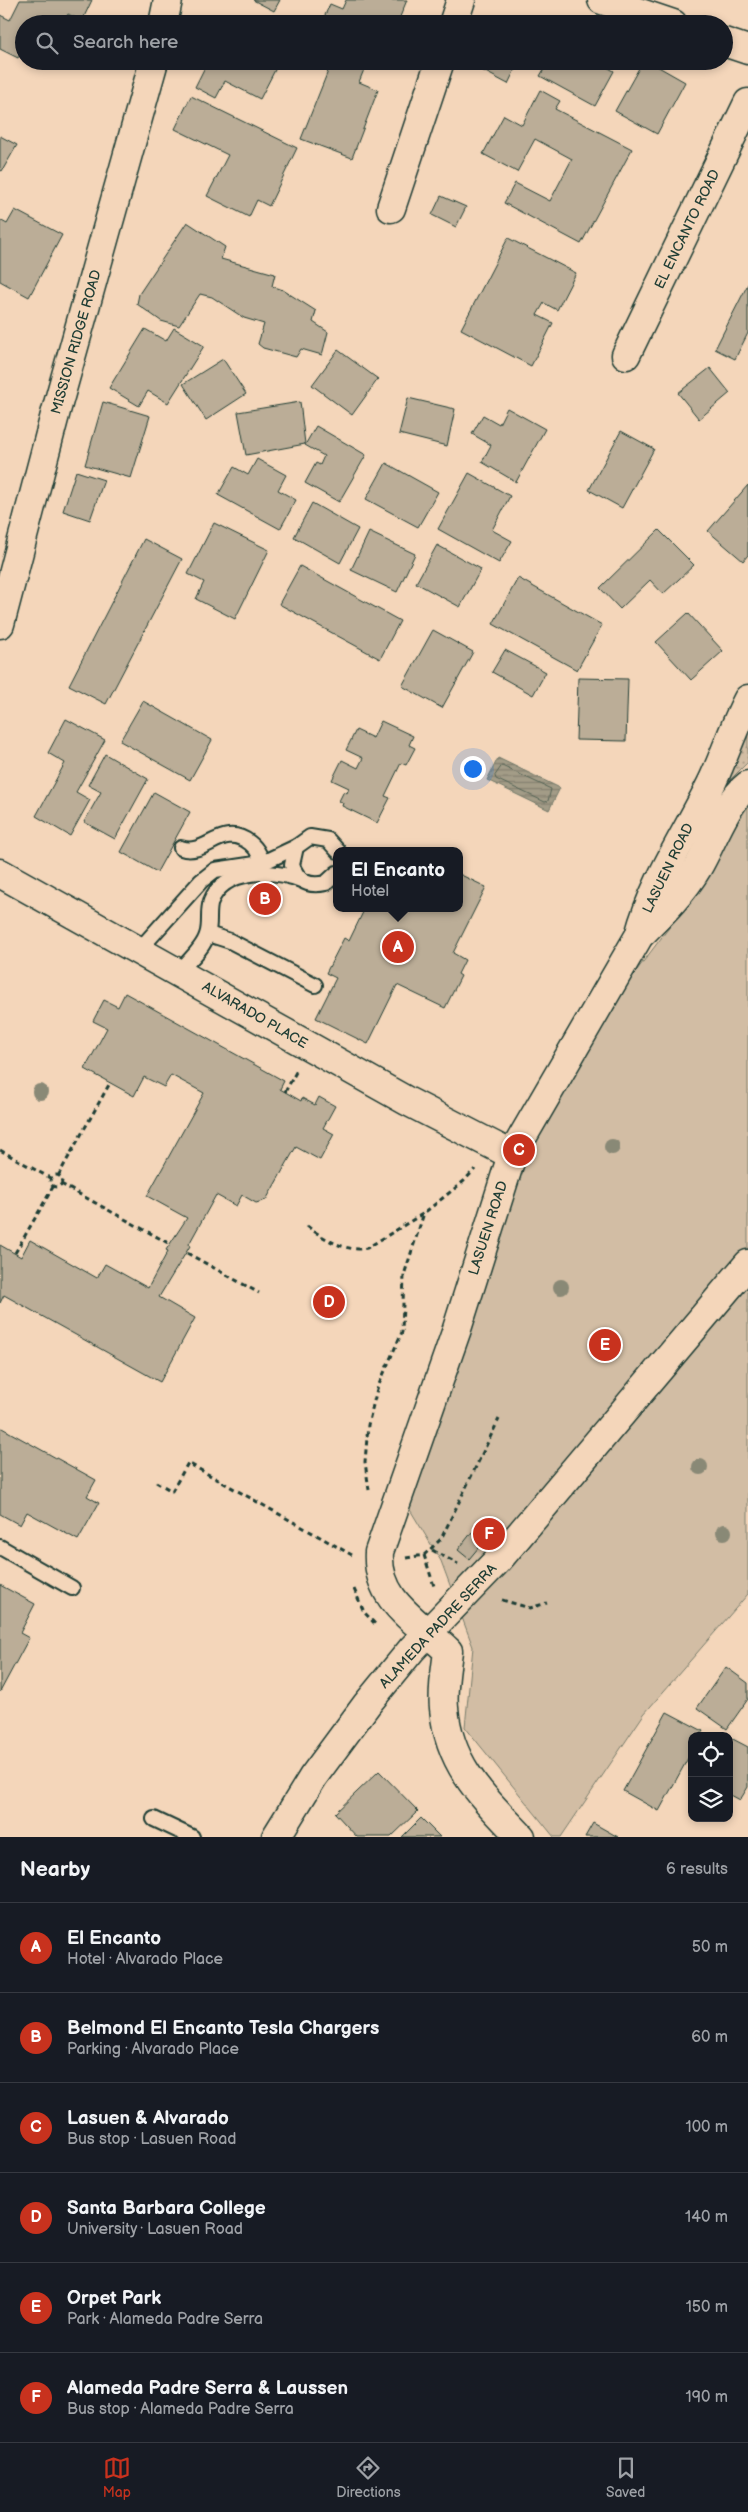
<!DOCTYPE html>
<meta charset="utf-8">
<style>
body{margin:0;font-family:"Balsamiq Sans",sans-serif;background:#242831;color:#f1f3f6}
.controls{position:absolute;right:15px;bottom:15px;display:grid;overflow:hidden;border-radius:10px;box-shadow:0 2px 8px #0003}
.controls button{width:45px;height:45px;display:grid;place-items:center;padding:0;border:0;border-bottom:1px solid #363941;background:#171b24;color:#f1f3f6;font:25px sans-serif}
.you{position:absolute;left:472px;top:768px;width:18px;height:18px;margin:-12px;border:4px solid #fff;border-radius:50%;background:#1a73e8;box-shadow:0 0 0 8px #1a73e833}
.badge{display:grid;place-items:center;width:32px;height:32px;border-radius:50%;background:#c8321e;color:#fff;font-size:16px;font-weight:700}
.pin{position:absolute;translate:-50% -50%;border:2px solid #fff;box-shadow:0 1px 5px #0006}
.popup{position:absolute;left:333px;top:847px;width:130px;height:65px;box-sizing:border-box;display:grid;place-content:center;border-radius:10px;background:#171b24;filter:drop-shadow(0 1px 4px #0005);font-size:16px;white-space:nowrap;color:#9ea1a6}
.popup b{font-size:19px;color:#f1f3f6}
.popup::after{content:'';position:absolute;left:50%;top:100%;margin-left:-10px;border:10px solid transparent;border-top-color:#171b24}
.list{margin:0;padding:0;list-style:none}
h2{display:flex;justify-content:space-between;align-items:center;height:65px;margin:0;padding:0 20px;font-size:21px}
h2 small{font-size:16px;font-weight:400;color:#9ea1a6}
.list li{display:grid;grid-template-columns:32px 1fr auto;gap:15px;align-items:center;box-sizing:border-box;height:90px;padding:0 20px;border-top:1px solid #363941}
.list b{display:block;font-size:19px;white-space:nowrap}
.list p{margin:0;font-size:16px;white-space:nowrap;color:#9ea1a6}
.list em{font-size:16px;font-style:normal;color:#9ea1a6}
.icon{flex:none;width:28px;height:28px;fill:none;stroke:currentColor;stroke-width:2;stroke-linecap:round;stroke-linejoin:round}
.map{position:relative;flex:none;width:748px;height:1837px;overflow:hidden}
.search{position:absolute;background:#171b24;box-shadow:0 2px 8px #0003;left:15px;right:15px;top:15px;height:55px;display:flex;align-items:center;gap:12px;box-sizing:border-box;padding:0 18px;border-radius:28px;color:#9ea1a6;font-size:19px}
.sheet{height:605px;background:#171b24}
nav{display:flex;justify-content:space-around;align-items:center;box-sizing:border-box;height:70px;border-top:1px solid #363941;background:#171b24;font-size:14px;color:#9ea1a6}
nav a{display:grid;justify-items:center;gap:2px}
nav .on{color:#c8321e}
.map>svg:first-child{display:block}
</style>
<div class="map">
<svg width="748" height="1837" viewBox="0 0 748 1837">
<defs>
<pattern id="grass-dots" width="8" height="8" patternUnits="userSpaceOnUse" patternTransform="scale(1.25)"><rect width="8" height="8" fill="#d2bda4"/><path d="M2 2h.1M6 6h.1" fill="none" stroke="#aa9b86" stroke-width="1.8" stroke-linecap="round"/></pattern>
<pattern id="water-rules" width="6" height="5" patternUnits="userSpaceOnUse" patternTransform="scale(1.25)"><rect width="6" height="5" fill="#a39c87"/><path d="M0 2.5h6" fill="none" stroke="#84806f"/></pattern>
</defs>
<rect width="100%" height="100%" fill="#f4d6ba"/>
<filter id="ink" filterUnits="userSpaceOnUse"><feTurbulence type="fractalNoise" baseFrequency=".02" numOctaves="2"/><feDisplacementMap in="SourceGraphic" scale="10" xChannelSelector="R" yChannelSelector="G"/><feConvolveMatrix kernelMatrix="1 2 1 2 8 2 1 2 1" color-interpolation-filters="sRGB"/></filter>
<g filter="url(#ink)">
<polygon fill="url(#grass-dots)" stroke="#787d6c" points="748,728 748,762 727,783 729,775"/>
<polygon fill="#d2bda4" stroke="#787d6c" points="748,806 748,1594 644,1714 561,1837 554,1837 465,1727 473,1647 441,1561 409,1508 526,1152 609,1007 702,884 738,816"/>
<polygon fill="url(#water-rules)" stroke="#6e7666" points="498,758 560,788 549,810 487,780"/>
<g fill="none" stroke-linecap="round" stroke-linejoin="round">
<polygon stroke="#546355" stroke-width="1" points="502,766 551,789 548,801 545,802 496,779 495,776"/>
</g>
<g fill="#bbad97" stroke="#1f3d34">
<polygon points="20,0 92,0 82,21 68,14 63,24 24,24 24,47 18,58 0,49 0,15 10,20"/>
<polygon points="253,0 280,0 274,11"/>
<polygon points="346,0 407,0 397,24 321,24 330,4 342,9"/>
<polygon points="506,14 525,24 501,24"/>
<polygon points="208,61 269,61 277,66 260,99 225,81 216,98 195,87"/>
<polygon points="332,61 367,62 359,82 378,90 352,158 301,139"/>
<polygon points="481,61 519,61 508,84 478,68"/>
<polygon points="549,61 596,61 614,71 595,106 540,76"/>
<polygon points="643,61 648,61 685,82 657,134 615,111"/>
<polygon points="540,90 560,101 555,109 632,149 581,244 504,203 515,183 550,201 572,159 535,139 517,172 483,154 504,115 522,125"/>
<polygon points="191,96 297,148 269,206 257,200 249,217 207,196 228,155 175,129"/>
<polygon points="0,136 17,145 2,171 0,170"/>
<polygon points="441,196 466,207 456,227 432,215"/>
<polygon points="15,210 62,235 29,297 0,281 0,220 7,224"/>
<polygon points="187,222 225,247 221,259 275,274 272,286 283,290 316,311 313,322 328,332 322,355 301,349 296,357 263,348 258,344 264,324 244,318 212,297 200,294 179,326 161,321 137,304 139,294"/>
<polygon points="508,238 576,273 557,310 544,303 537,315 553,323 531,366 461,329"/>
<polygon points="748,284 748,333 735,359 715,349"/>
<polygon points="174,328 204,346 168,403 148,391 139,406 109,388 145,329 166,341"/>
<polygon points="338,350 378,379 352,415 312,385"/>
<polygon points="223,359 246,394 206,420 183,384"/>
<polygon points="710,368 730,393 699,419 678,393"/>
<polygon points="408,398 455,409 447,446 399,434"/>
<polygon points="103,402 150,416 131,478 85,465"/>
<polygon points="300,402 305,444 246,455 238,412"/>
<polygon points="507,408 545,429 516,482 482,462 491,445 472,434 483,415 499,424"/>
<polygon points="316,426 366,455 339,502 305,483 316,463 320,465 324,456 305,445"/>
<polygon points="621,431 654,449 622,508 589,490"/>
<polygon points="257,459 286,475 278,490 296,500 280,529 218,495 234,467 248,475"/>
<polygon points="386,463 438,492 418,527 366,499"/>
<polygon points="76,471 104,480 90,520 63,511"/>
<polygon points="469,473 510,496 492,530 512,541 499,563 438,529"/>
<polygon points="748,485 748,555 743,561 708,531"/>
<polygon points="312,503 358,529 340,563 294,537"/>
<polygon points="214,523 269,550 235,619 196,599 204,582 188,574"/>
<polygon points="659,530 694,565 663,594 650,580 620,609 600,588"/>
<polygon points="369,532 415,554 397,592 351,570"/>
<polygon points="144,539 182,559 106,704 69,685"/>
<polygon points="437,545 481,569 460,607 416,583"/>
<polygon points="300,566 400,621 380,659 279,604"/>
<polygon points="518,578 602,625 577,670 493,624"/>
<polygon points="688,613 723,651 691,680 656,642"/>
<polygon points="433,630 473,652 442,708 402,686"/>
<polygon points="505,650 546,672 533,695 492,672"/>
<polygon points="578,678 628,679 626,741 576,740"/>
<polygon points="143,701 212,740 190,780 120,741"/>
<polygon points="66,719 105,740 76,792 90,800 70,836 36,816 65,763 48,753"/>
<polygon points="381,721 413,736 409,745 415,748 406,765 401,763 385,796 390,798 377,823 342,806 343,803 339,801 344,791 347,793 349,788 332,780 342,760 358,768 363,758 346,750 356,730 373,738"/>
<polygon points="105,754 148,779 115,839 84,822 101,792 88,785"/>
<polygon points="154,792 190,812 157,872 121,852"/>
<polygon points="459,874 486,887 453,953 465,960 458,974 461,976 445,1008 397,985 368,1044 316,1018 336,978 326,973 344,938 349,941 365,908 459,908"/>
<polygon points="125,993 284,1081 280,1089 301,1101 302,1098 315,1105 319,1097 335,1106 323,1128 334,1134 320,1160 296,1147 266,1200 256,1203 242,1195 236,1206 216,1195 189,1244 190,1246 159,1297 195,1318 160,1382 4,1295 0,1303 0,1245 21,1257 30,1240 97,1278 105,1264 148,1288 168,1251 166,1250 187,1218 147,1196 204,1093 171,1075 164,1087 144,1077 134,1096 85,1069 107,1028 93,1021 104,1000 118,1007"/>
<polygon points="0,1427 96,1480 87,1496 99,1503 78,1540 27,1512 20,1525 0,1514"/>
<polygon points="472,1532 484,1541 469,1559 458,1550"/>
<polygon points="0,1585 35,1604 20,1633 29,1638 0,1692"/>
<polygon points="726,1667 748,1683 748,1699 727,1729 697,1708"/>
<polygon points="667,1712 703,1731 700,1736 692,1736 692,1751 659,1811 623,1791"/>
<polygon points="729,1737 748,1747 748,1787 740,1800 729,1794"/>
<polygon points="379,1771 418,1811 391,1837 357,1837 335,1813"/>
<polygon points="421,1818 440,1837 402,1837"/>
<polygon points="593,1823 618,1837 585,1837"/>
</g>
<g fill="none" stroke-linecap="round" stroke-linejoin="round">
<defs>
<g id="lane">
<path d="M181 848C206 857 222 821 250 843 259 850 262 859 263 870"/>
<path d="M337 873 326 883C309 887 298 882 292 865L296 847 310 837 328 840 338 851"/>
<polyline points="208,934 230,941 315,985"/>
<polyline points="139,950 201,881 215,870 262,863 296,847"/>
<path d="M179 972C188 961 203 949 207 935 211 924 207 912 211 901 224 868 273 869 301 880"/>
<polyline points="0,1547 72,1588"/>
<polyline points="154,1819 192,1837"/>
</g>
<g id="street">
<polyline points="602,0 673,24"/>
<polyline points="163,24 168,0"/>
<polyline points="453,24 461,0"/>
<polyline points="724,42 748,50"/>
<polyline points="391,208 440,61"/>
<polyline points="626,355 748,103"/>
<polyline points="0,624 56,411 154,61"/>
<polyline points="0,873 407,1101 512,1155"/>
<path d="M643 932C663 912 684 891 698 867 712 843 726 802 748 785"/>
<path d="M521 1837C483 1797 449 1766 444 1708 442 1689 446 1669 448 1651 416 1620 376 1601 379 1552L456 1332 512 1155 639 936C654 880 688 832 713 780 725 754 734 726 748 699"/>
</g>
<polyline id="secondary" points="276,1837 313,1777 367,1704 412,1649 499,1559 748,1264"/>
</defs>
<use href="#lane" stroke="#1f3d34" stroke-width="18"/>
<use href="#street" stroke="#1f3d34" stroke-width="31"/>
<use href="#secondary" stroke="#1f3d34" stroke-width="31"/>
<g stroke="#1f3d34" stroke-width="3" stroke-dasharray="5 4" stroke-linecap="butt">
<polyline points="285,1092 296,1072 299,1073"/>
<polyline points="0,1150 50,1178"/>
<circle cx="56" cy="1181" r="6"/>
<polyline points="58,1176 110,1083"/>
<polyline points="61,1184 170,1244"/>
<path d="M307 1226C323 1238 346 1253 367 1248L424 1213 464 1181 475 1169"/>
<polyline points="15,1253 53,1187"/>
<polyline points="187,1253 259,1293"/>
<polyline points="156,1482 172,1491 188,1463 352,1555"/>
<polyline points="369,1490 365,1462 368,1425 377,1389 402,1332 404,1275 424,1213"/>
<polyline points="432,1550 458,1564"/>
<polyline points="424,1555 434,1586"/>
<polyline points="406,1558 424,1555 441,1539 499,1419"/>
<polyline points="354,1589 364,1612 377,1626"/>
<polyline points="502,1600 530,1608 547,1603"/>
</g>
<use href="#lane" stroke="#f4d6ba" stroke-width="14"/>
<use href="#street" stroke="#f4d6ba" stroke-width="28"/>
<use href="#secondary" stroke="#f4d6ba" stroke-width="28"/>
</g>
<g fill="#898976">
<circle cx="40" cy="1092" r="8"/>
<circle cx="612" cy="1147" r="8"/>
<circle cx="561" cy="1287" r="8"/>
<circle cx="700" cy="1467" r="8"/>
<circle cx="724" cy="1532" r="8"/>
</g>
</g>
<g text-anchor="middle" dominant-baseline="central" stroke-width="5" stroke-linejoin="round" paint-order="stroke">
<g font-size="14" fill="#1f3d34" stroke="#f4d6ba">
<text transform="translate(687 229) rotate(-64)">EL ENCANTO ROAD</text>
<text transform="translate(76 342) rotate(-74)">MISSION RIDGE ROAD</text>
<text transform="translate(668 868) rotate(-64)">LASUEN ROAD</text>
<text transform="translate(255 1015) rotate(30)">ALVARADO PLACE</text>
<text transform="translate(488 1228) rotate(-72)">LASUEN ROAD</text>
<text transform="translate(438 1626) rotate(-47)">ALAMEDA PADRE SERRA</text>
</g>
</g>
</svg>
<div class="controls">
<button><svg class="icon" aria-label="locate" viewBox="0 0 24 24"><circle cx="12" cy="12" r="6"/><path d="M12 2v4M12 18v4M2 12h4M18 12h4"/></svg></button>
<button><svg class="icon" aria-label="layers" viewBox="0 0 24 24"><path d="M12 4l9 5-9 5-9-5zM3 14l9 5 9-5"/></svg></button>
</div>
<div class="you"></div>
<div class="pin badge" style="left:398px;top:947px">A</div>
<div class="popup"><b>El Encanto</b>Hotel</div>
<div class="pin badge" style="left:265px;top:899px">B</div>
<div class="pin badge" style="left:519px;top:1150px">C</div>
<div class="pin badge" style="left:329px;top:1302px">D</div>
<div class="pin badge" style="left:605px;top:1345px">E</div>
<div class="pin badge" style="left:489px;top:1534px">F</div>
<div class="search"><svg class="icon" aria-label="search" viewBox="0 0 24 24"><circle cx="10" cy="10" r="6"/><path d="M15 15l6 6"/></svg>Search here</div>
</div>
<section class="sheet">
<h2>Nearby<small>6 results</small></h2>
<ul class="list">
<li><span class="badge">A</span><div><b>El Encanto</b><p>Hotel · Alvarado Place</p></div><em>50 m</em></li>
<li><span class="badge">B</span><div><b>Belmond El Encanto Tesla Chargers</b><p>Parking · Alvarado Place</p></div><em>60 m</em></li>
<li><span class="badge">C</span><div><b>Lasuen &amp; Alvarado</b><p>Bus stop · Lasuen Road</p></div><em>100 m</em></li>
<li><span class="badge">D</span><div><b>Santa Barbara College</b><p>University · Lasuen Road</p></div><em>140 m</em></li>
<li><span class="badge">E</span><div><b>Orpet Park</b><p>Park · Alameda Padre Serra</p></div><em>150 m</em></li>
<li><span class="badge">F</span><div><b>Alameda Padre Serra &amp; Laussen</b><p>Bus stop · Alameda Padre Serra</p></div><em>190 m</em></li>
</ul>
</section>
<nav>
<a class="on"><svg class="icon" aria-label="map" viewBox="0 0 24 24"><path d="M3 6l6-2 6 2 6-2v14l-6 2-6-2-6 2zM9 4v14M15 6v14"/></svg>Map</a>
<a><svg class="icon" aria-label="directions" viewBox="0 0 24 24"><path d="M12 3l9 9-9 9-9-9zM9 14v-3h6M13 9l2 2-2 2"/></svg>Directions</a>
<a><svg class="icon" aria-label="saved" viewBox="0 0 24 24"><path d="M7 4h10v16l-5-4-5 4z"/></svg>Saved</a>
</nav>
